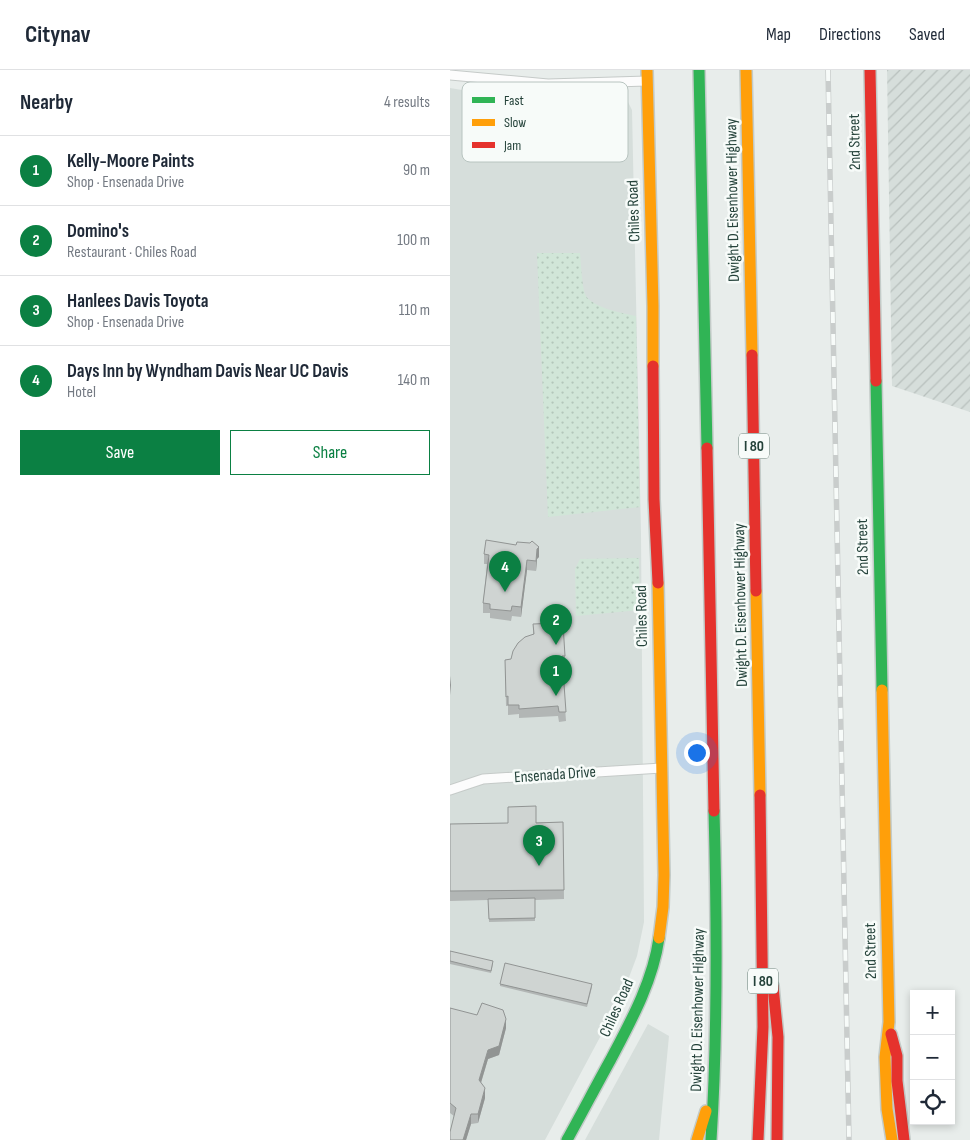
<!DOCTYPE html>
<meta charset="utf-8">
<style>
body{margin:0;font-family:"Sofia Sans Condensed",sans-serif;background:#f2f2f3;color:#1f2937}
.controls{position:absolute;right:15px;bottom:15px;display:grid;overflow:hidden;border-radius:0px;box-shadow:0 2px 8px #0003}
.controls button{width:45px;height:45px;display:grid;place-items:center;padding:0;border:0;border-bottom:1px solid #e0e1e3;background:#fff;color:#1f2937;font:25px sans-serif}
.you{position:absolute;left:246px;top:682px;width:18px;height:18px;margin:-12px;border:4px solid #fff;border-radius:50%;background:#1a73e8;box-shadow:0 0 0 8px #1a73e833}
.badge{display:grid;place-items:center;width:32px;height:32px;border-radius:50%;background:#0b8043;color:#fff;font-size:16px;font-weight:700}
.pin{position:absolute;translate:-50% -41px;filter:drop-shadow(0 1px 2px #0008)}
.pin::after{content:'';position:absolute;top:26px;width:18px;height:15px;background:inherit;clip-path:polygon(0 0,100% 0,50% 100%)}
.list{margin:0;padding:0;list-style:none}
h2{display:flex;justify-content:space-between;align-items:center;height:65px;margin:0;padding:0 20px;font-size:21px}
h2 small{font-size:16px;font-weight:400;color:#747a83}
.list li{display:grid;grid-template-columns:32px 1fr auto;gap:15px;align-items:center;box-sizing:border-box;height:70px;padding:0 20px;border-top:1px solid #e0e1e3}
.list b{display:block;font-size:19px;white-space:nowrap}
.list p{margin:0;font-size:16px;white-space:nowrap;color:#747a83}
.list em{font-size:16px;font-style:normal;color:#747a83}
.actions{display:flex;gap:10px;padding:15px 20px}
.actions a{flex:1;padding:11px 0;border:1px solid #0b8043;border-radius:0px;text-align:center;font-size:18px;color:#0b8043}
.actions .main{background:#0b8043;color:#fff}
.icon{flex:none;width:28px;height:28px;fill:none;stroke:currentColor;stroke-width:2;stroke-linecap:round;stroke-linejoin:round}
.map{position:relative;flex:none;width:520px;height:1070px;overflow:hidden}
header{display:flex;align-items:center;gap:30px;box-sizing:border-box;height:70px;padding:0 25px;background:#fff;border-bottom:1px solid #e0e1e3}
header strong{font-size:24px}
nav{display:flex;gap:28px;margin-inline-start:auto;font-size:18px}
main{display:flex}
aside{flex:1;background:#fff}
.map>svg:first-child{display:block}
</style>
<header>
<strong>Citynav</strong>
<nav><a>Map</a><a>Directions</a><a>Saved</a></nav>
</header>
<main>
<aside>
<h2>Nearby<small>4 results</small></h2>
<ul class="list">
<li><span class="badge">1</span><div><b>Kelly-Moore Paints</b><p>Shop · Ensenada Drive</p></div><em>90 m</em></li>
<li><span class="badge">2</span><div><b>Domino's</b><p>Restaurant · Chiles Road</p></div><em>100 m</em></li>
<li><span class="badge">3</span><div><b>Hanlees Davis Toyota</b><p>Shop · Ensenada Drive</p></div><em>110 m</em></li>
<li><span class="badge">4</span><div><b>Days Inn by Wyndham Davis Near UC Davis</b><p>Hotel</p></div><em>140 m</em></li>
</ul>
<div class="actions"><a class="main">Save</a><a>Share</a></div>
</aside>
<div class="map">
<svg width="520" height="1070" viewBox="0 0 520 1070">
<defs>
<pattern id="industrial-furrows" width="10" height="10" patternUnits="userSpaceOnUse" patternTransform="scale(1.25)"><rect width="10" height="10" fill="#d6dedb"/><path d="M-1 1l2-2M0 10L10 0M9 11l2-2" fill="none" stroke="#b8c0bd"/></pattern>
<pattern id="grass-dots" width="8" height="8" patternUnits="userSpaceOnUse" patternTransform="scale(1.25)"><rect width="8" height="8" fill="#d1e6d8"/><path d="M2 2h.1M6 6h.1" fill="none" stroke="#b3c6ba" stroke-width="1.8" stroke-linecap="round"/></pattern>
</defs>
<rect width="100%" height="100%" fill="#e8edeb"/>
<g fill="#d6dedb">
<polygon points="0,18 48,26 73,27 172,27 178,32 182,40 191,464 194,852 187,886 172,926 95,1070 0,1070"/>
<polygon points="198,954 219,966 209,1070 135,1070"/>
</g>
<polygon fill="url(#industrial-furrows)" points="437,0 520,0 520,342 442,316"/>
<g fill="url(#grass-dots)">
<path d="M87 183H130C131 193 132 219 136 226 144 238 172 243 186 246L190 437 98 447Z"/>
<polygon points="189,488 190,540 126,546 125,499 130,489"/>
</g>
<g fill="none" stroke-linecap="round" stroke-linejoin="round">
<defs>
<g id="street">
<polyline points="0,5 98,14 197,11"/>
<polyline points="0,720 33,709 212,698"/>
</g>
<g id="fast">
<polyline points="249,0 257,378"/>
<polyline points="426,311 432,620"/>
<path d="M117 1070C132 1043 146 1016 161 989 181 951 203 911 209 868"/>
<path d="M261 1070C268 961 267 851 264 741"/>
</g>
<g id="slow">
<polyline points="197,0 203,236 203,296"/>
<polyline points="296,0 302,285"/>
<polyline points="208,513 214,805 213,837 209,868"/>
<polyline points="306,521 310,725"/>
<polyline points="432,620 439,952 435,987 437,1039 442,1070"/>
<polyline points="247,1070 256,1041"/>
</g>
<g id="jam">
<polyline points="420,0 426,311"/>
<polyline points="302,285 306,521"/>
<polyline points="203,296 204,429 208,513"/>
<polyline points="257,378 264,741"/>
<polyline points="323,916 328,967 327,1070"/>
<polyline points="441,964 447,986 447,1011 454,1070"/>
<polyline points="308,1070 313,957 310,725"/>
</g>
</defs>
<use href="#street" stroke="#c5cac8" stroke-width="11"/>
<use href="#fast" stroke="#c3cbc8" stroke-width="14"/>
<use href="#slow" stroke="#c3cbc8" stroke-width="14"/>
<use href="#jam" stroke="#c3cbc8" stroke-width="14"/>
<use href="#street" stroke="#fcfcfc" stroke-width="9"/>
<use href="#fast" stroke="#30b455" stroke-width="11"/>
<use href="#slow" stroke="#ff9f0a" stroke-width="11"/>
<use href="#jam" stroke="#e5322d" stroke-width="11"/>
<defs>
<polyline id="rail" points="378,0 399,1070"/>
</defs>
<use href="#rail" stroke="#c9cdcc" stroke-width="5.5"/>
<use href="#rail" stroke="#f7fbf9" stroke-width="4" stroke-dasharray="11" stroke-linecap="butt"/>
</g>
<g fill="#b2b6b5">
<polygon points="66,475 89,487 87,489 86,501 77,500 71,547 62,546 61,551 40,548 40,543 33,543 33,533 37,494 34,494 34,484"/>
<polygon points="83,554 115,586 115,596 112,596 116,651 109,652 108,646 69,648 69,644 58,645 58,636 56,636 55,590 61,589 83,564"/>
<polygon points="113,752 114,829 85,830 85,851 39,852 38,830 0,831 0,754"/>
<polygon points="0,881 43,894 41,903 0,894"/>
<polygon points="50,914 142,917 137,937 50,916"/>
<polygon points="0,938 56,958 49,985 38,989 31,1013 35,1028 28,1053 21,1054 16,1070 0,1070 4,1046 0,1043"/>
</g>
<g fill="#919493">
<polygon points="89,477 89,487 87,489 86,501 86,491 87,479"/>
<polygon points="77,490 77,500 71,547 71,537"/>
<polygon points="1,606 1,615 0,625 0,615"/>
<polygon points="56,949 56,958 49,985 38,989 29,1019 29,1010 38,980"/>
<polygon points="35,1018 35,1028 28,1053 28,1044"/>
<polygon points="21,1044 21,1054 16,1070 13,1070"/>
</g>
<g fill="#cfd4d2" stroke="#919493">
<polygon points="36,470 66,475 67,472 80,473 82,471 89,477 87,479 86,491 77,490 71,537 62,536 61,541 40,539 40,534 33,533 39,485 34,484"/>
<polygon points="108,553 108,554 113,554 115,586 112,586 116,642 109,642 108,636 69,639 69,635 58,635 58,626 56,627 55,590 61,589 63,581 68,573 75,567 84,564 83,554"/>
<polygon points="86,736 86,753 113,752 114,820 0,821 0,754 58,753 58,737"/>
<polygon points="85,828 85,848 39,849 38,829"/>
<polygon points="0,881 43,891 41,901 0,891"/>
<polygon points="55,893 142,914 137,934 50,914"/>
<polygon points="32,933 53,940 56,949 49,976 38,980 29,1010 35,1018 28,1044 21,1044 13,1070 0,1070 0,1062 6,1038 0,1033 0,938 27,945"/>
</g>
<g text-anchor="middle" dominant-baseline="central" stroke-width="5" stroke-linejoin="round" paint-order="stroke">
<g fill="#f7fbf9" stroke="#637a73" stroke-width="1">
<rect x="289" y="363.5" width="30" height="25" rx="4"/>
<rect x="298" y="898.5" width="30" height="25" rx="4"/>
</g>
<g font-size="15" font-weight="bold" fill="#24423a">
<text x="304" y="376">I 80</text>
<text x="313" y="911">I 80</text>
</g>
<g font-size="16" fill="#24423a" stroke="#f7fbf9">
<text transform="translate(405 72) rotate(-91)">2nd Street</text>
<text transform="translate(283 130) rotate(-91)">Dwight D. Eisenhower Highway</text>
<text transform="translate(184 141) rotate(-92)">Chiles Road</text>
<text transform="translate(413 477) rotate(-91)">2nd Street</text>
<text transform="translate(291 535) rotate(-91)">Dwight D. Eisenhower Highway</text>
<text transform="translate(192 546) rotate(-91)">Chiles Road</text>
<text transform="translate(105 705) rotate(-4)">Ensenada Drive</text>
<text transform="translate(421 881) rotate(-91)">2nd Street</text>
<text transform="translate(167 938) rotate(-66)">Chiles Road</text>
<text transform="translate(248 940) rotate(-89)">Dwight D. Eisenhower Highway</text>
</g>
</g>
<rect x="12" y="12" width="166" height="80" rx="8" fill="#f7fbf9" stroke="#b8c4c0" stroke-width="1"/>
<rect x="22" y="27" width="23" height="6" fill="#30b455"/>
<rect x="22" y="49" width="23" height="7" fill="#ff9f0a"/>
<rect x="22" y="72" width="23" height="6" fill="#e5322d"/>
<g font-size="14" fill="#24423a">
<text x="54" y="35">Fast</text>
<text x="54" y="57">Slow</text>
<text x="54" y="80">Jam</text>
</g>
</svg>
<div class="controls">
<button>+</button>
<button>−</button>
<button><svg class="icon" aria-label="locate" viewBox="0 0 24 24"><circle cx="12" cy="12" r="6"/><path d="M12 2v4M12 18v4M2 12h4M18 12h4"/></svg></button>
</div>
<div class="you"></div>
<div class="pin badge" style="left:106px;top:626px">1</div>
<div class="pin badge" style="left:106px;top:575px">2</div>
<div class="pin badge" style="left:89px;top:796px">3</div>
<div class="pin badge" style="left:55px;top:522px">4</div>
</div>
</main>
